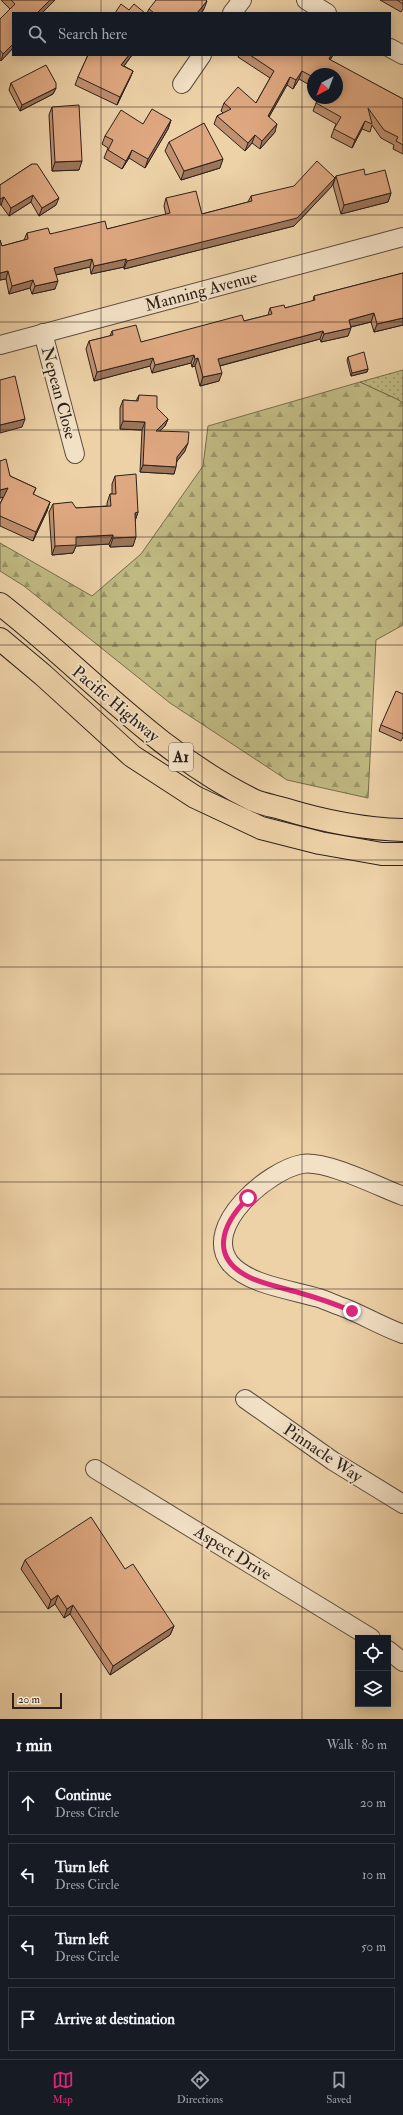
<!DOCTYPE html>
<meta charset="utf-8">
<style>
body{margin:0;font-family:"IM FELL Double Pica",serif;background:#242831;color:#f1f3f6}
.controls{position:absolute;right:12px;bottom:12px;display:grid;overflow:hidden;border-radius:0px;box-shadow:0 2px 10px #0003}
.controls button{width:36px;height:36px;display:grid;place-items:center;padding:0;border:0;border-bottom:1px solid #363941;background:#171b24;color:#f1f3f6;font:20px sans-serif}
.compass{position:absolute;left:307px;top:68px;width:36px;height:36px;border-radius:50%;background:#171b24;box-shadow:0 2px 10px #0003;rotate:222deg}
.scale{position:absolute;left:12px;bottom:10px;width:50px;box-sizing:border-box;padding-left:4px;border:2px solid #2c211c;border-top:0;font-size:11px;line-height:14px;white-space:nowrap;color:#2c211c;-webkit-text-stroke:3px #f3e1c6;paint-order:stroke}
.stop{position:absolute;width:12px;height:12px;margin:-9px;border:3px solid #db2777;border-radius:50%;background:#fff}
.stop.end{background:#db2777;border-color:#fff;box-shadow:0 1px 4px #0008}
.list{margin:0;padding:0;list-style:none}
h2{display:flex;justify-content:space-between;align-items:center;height:52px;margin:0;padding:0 16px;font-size:17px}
h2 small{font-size:13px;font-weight:400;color:#9ea1a6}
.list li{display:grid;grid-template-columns:26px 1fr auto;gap:12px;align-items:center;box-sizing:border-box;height:64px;margin:0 8px 8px;padding:0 8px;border:1px solid #363941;border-radius:0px}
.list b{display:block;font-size:15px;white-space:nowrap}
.list p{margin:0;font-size:13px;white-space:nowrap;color:#9ea1a6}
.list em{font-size:13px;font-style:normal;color:#9ea1a6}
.icon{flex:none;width:22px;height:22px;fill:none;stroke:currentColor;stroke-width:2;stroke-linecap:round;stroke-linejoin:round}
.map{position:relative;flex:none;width:403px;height:1719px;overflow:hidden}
.search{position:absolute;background:#171b24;box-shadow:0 2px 10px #0003;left:12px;right:12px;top:12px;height:44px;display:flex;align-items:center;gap:10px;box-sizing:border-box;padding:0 14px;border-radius:0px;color:#9ea1a6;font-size:15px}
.sheet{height:340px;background:#171b24}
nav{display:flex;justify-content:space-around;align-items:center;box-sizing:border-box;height:56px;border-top:1px solid #363941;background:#171b24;font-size:11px;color:#9ea1a6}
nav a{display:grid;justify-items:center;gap:2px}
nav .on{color:#db2777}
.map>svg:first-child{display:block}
</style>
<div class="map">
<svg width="403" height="1719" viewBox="0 0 403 1719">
<defs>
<pattern id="forest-firs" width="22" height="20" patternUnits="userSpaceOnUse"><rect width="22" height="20" fill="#c0b982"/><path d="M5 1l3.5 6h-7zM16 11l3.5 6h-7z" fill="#9c966a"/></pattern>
<pattern id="park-dots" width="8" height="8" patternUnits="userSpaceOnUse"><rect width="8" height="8" fill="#c0b982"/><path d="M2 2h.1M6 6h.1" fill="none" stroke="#9c966a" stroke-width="1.8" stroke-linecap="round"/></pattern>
</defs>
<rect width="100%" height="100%" fill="#edd1a7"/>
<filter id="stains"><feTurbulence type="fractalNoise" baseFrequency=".005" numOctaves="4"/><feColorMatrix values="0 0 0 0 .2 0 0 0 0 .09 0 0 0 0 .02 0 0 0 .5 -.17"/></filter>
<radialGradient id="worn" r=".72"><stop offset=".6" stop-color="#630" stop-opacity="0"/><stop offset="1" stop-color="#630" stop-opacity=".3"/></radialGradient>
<polygon fill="url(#forest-firs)" stroke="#766d4f" points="360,382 399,400 403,404 403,625 376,640 368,798 287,780 170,703 24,586 0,571 0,543 92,596 141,554 203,466 208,426"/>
<polygon fill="url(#park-dots)" stroke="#766d4f" points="403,370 403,404 399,400 360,382"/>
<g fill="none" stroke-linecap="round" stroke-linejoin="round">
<defs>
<g id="minor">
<polyline points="306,0 327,13"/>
<polyline points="232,13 242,0"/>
<polyline points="390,48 403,55"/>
<polyline points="182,84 202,55"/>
<polyline points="43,333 75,454"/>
<polyline points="0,345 403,237"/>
<path d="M403 1196C379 1187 326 1160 302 1164 269 1170 201 1226 230 1263 248 1285 293 1290 319 1298 328 1301 336 1305 345 1308 365 1316 383 1327 403 1334"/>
<polyline points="245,1399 333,1461 403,1504"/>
<polyline points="95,1469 371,1638"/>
<polyline points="388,1650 403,1662"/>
</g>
<g id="highway">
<path d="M0 604C86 671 153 750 253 800 262 804 274 806 284 809 323 821 362 829 403 830"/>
<polyline points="0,639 43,675 132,756 195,797 261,828 320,843 382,854 403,854"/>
</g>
</defs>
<use href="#minor" stroke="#5c4d3f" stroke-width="20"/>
<use href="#highway" stroke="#2c211c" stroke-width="24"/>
<use href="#minor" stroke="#f3e1c6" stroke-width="18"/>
<use href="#highway" stroke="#edd1a7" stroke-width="22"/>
</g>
<g fill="#c0906f" stroke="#2c211c">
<polygon points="1,0 55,0 42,13 13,13 13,48 1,61 0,60 0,19 10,9"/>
<polygon points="380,0 403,0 403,9 401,12"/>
<polygon points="149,9 204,9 201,13 147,13"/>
<polygon points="88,55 132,55 124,66 133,71 130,78 117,105 75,85 78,77"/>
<polygon points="239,55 333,55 330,60 403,99 403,154 393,149 394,145 381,138 372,125 370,132 362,129 352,148 331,137 334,129 336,124 313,111 316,103 337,74 313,74 313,87 299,79 293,89 287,85 269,117 275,132 260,149 252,143 245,151 214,124 217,116 223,113 221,111 224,103 256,103 270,78 238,57"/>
<polygon points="11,83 56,88 53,94 20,111 9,90"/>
<polygon points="52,107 79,170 52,171 49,115"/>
<polygon points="171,120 168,129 145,168 129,158 122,169 104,158 108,148 102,144 105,136 143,124"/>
<polygon points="169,142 220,168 181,180 165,151"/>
<polygon points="32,164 56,205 39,216 31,202 9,216 1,205 0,185"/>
<polygon points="365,175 391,193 388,202 341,214 333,185 336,176"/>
<polygon points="332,186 294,226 124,269 124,267 91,274 90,267 56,275 55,289 32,294 30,288 9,294 6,279 0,280 0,240 2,246 24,240 27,233 50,234 107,229 166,215 164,206 166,198 202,214 248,202 251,196"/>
<polygon points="403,273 403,325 374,332 371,322 351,327 348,336 321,342 320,339 220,366 219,381 200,386 195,366 192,367 191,363 152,373 150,366 94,381 86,349 89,341 110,336 112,331 141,342 244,321 268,315 270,308 285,308 313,301 314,296"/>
<polygon points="348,357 368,369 367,372 351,376 347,360"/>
<polygon points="139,395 157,408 168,419 165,426 160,431 185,451 177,461 174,474 140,472 142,430 120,429 120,408 123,400 136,401"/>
<polygon points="0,461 10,476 36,488 33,495 50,502 47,511 33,541 0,526 0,504 3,497 0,498"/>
<polygon points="115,476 138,512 135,521 133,546 110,547 109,544 76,546 73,553 52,555 49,512 53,504 76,508 107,506 107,503 110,494 112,494 112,484"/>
<polygon points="403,694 403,737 401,741 379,731 381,725"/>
<polygon points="25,1560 125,1569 174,1626 170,1635 110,1675 70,1614 64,1618 55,1604 48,1609 21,1569"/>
</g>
<g fill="#9c765a" stroke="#2c211c">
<polygon points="50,0 55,0 42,13 37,13"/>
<polygon points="207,1 204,9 201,13 197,13"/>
<polygon points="13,44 13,48 1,61 3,54"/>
<polygon points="129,55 132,55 119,73 121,65"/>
<polygon points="331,55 333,55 326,67 329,59"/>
<polygon points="133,71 130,78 117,105 120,97"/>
<polygon points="302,71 299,79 293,89 296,80"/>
<polygon points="290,77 287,85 265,124 268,116"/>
<polygon points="56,88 53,94 20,111 22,105"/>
<polygon points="171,120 168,129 145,168 148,159"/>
<polygon points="365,121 362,129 352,148 355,140"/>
<polygon points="277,124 275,132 260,149 262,141"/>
<polygon points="255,135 252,143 245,151 248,143"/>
<polygon points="132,150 129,158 122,169 126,161"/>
<polygon points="223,159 220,168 181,180 184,171"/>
<polygon points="82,161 79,170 52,171 55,162"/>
<polygon points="335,178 332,186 294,226 124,269 127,261"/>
<polygon points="391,193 388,202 341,214 344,205"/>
<polygon points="33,195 31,202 9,216 11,208"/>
<polygon points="4,197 1,205 0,205 0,199"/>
<polygon points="59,198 56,205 39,216 42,208"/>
<polygon points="92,259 90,267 51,276 54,268"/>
<polygon points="126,259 124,267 91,274 94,266"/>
<polygon points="8,271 6,279 0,280 0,273"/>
<polygon points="33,280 30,288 9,294 12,286"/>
<polygon points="58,281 55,289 32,294 35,286"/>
<polygon points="374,313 371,322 346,328 349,320"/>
<polygon points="403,318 403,325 374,332 377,324"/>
<polygon points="351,328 348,336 321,342 324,334"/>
<polygon points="323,331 320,339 215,367 218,359"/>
<polygon points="194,355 191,363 152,373 155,365"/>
<polygon points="153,358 150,366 94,381 97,372"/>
<polygon points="198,358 195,366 192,367 195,359"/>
<polygon points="368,369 367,372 351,376 352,373"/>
<polygon points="222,373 219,381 200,386 203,377"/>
<polygon points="25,419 22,427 0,433 0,425"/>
<polygon points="168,419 165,426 153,438 156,431"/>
<polygon points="123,421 145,422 142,430 120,429"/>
<polygon points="188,443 185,451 174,465 177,457"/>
<polygon points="143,465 176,467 174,474 140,472"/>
<polygon points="8,488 4,497 0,498 0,490"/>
<polygon points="50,502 47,511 33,541 36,532"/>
<polygon points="138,512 135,521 135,513"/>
<polygon points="113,535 109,544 76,546 73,553 52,555 55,546 76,537"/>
<polygon points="136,537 133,546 110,547 113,538"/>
<polygon points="58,1595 55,1604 48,1609 51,1600"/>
<polygon points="73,1605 70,1614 64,1618 67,1609"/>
<polygon points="174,1626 170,1635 110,1675 113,1666"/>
</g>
<g fill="#dfa881" stroke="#2c211c">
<polygon points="11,0 50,0 37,13 13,13 13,44 3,54 0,50 0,19 15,4"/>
<polygon points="156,0 206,0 207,1 197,13 154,13 149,9"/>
<polygon points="397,0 403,0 403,4"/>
<polygon points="121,4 129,10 134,4 145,13 115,13"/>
<polygon points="88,55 129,55 121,65 133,71 120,97 78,77"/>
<polygon points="250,55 331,55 329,59 403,99 403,145 396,141 398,137 384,130 368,108 372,124 365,121 355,140 334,129 341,117 316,103 319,98 337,98 337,74 313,74 313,77 302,71 296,80 290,77 268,116 277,124 262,141 255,135 248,143 217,116 231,109 224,103 238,87 256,103 274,71"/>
<polygon points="46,65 56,83 56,88 22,105 11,83"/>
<polygon points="79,105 82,161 55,162 52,107"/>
<polygon points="152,109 171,120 148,159 132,150 126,161 108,150 113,140 105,136 121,110 143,124"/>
<polygon points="204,123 223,159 184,171 169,142"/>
<polygon points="317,161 335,178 297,218 127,261 126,259 94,266 92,259 54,268 58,281 35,286 33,280 12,286 8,271 0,273 0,240 2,246 28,239 27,233 48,228 50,234 105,221 107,229 170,213 166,198 196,191 202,214 252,201 251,196 294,186"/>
<polygon points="32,164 37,164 59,198 42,208 33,195 11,208 4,197 0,199 0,185"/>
<polygon points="364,169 365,175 385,170 391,193 344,205 336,176"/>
<polygon points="403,273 403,318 377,324 374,313 349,320 351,328 324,334 323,331 218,359 222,373 203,377 198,358 195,359 194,355 155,365 153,358 97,372 89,341 113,335 112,331 136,325 141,342 242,315 244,321 272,314 270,308 284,305 285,308 315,300 314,296"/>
<polygon points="364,352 368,369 352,373 348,357"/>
<polygon points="15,376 25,419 0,425 0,380"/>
<polygon points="139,395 157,396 157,408 168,419 156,431 189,432 188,443 177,457 176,467 143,465 145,422 123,421 123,400 138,401"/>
<polygon points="6,459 10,476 36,488 33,494 50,502 36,532 0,516 0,504 8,488 0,490 0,461"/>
<polygon points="136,474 138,512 135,513 136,537 113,538 113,535 76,537 76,545 55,546 53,504 72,502 76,508 111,506 110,494 116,494 115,476"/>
<polygon points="396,691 403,694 403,734 381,725"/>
<polygon points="91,1517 125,1569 133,1564 174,1626 113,1666 73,1605 67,1609 58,1595 51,1600 25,1560"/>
</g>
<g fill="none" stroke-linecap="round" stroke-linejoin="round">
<path stroke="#db2777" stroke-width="5" d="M248 1198C222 1224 208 1258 251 1278 266 1285 284 1288 300 1293 318 1298 335 1304 352 1311"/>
</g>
<path fill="none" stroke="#2c211c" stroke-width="1" stroke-opacity="0.55" d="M101 0V13M202 0V13M302 0V13M101 55V1719M202 55V1719M302 55V1719M0 107H403M0 215H403M0 322H403M0 430H403M0 537H403M0 645H403M0 752H403M0 860H403M0 967H403M0 1074H403M0 1182H403M0 1289H403M0 1397H403M0 1504H403M0 1612H403"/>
<g text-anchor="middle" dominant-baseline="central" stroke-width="3.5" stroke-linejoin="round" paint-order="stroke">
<rect fill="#f3e1c6" stroke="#685b4f" stroke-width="1" x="169" y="743" width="24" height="28" rx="3"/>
<g font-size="16" font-weight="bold" fill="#2c211c">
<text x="181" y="757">A1</text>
</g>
<g font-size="17" fill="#2c211c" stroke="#f3e1c6">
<text transform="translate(201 291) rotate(-15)">Manning Avenue</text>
<text transform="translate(59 393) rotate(75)">Nepean Close</text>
<text transform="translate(116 704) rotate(40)">Pacific Highway</text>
<text transform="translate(323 1453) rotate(34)">Pinnacle Way</text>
<text transform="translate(233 1553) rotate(32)">Aspect Drive</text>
</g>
</g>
<rect width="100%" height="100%" filter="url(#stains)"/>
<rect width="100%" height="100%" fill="url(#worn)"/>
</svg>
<div class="controls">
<button><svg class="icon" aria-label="locate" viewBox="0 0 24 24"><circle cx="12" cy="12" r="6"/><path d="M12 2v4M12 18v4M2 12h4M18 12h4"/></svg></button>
<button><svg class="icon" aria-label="layers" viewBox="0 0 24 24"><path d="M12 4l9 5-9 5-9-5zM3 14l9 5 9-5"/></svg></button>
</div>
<svg class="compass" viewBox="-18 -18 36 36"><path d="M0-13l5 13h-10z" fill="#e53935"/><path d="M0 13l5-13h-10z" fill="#9ea1a6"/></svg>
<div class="scale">20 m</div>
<div class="stop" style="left:248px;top:1198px"></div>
<div class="stop end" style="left:352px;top:1311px"></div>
<div class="search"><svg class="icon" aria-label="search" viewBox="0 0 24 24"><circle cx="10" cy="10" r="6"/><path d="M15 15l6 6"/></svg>Search here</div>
</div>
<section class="sheet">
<h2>1 min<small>Walk · 80 m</small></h2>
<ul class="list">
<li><svg class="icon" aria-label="ahead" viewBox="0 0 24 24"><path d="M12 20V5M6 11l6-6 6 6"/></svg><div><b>Continue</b><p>Dress Circle</p></div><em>20 m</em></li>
<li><svg class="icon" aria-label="left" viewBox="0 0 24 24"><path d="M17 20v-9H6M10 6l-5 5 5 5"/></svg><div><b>Turn left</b><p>Dress Circle</p></div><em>10 m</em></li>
<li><svg class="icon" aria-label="left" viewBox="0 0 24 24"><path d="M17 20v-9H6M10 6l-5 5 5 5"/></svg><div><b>Turn left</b><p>Dress Circle</p></div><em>50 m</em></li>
<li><svg class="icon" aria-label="arrive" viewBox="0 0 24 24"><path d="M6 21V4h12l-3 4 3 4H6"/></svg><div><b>Arrive at destination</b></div></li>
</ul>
</section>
<nav>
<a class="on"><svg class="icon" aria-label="map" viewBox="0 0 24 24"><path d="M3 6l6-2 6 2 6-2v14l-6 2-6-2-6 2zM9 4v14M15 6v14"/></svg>Map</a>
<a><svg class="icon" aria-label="directions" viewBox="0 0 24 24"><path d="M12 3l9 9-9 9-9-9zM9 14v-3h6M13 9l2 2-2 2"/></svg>Directions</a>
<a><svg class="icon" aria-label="saved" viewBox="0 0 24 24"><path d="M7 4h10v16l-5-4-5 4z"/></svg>Saved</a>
</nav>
